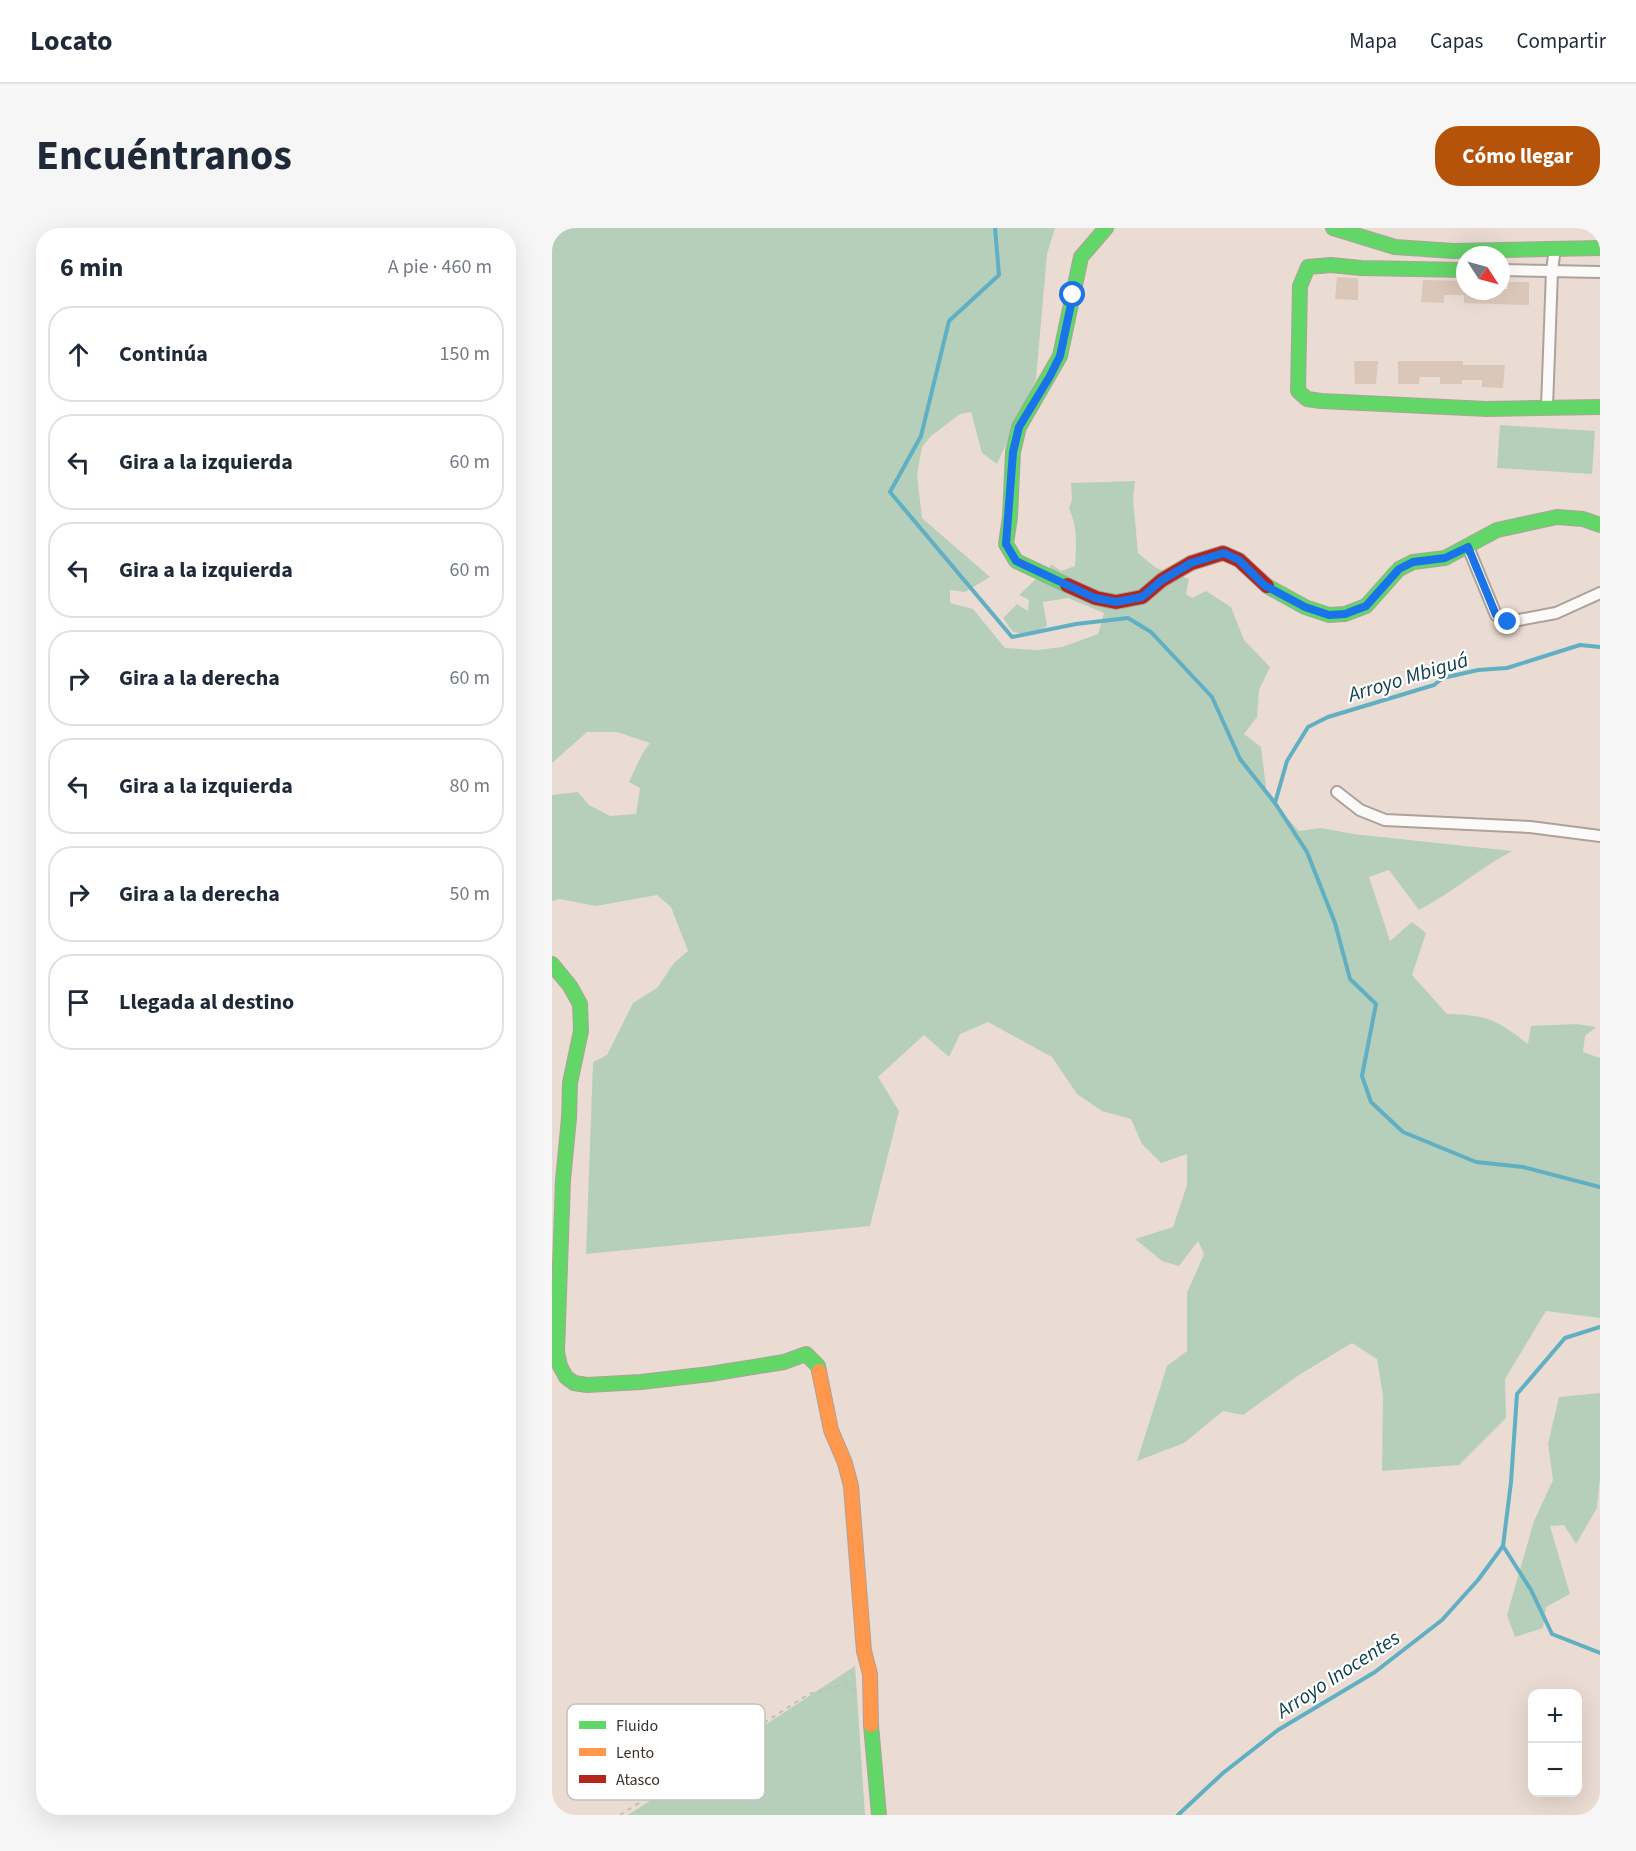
<!DOCTYPE html>
<html lang="es">
<meta charset="utf-8">
<style>
body{margin:0;font-family:"Source Sans 3",sans-serif;background:#f6f6f7;color:#1f2937}
.controls{position:absolute;right:18px;bottom:18px;display:grid;overflow:hidden;border-radius:12px;box-shadow:0 6px 24px #0002}
.controls button{width:54px;height:54px;display:grid;place-items:center;padding:0;border:0;border-bottom:2px solid #e0e1e3;background:#fff;color:#1f2937;font:30px sans-serif}
.compass{position:absolute;left:904px;top:18px;width:54px;height:54px;border-radius:50%;background:#fff;box-shadow:0 6px 24px #0002;rotate:126deg}
.stop{position:absolute;width:18px;height:18px;margin:-14px;border:4px solid #1a73e8;border-radius:50%;background:#fff}
.stop.end{background:#1a73e8;border-color:#fff;box-shadow:0 2px 6px #0008}
.list{margin:0;padding:0;list-style:none}
h2{display:flex;justify-content:space-between;align-items:center;height:78px;margin:0;padding:0 24px;font-size:26px}
h2 small{font-size:20px;font-weight:400;color:#747a83}
.list li{display:grid;grid-template-columns:39px 1fr auto;gap:18px;align-items:center;box-sizing:border-box;height:96px;margin:0 12px 12px;padding:0 12px;border:2px solid #e0e1e3;border-radius:24px}
.list b{display:block;font-size:22px;white-space:nowrap}
.list em{font-size:20px;font-style:normal;color:#747a83}
.icon{flex:none;width:33px;height:33px;fill:none;stroke:currentColor;stroke-width:2;stroke-linecap:round;stroke-linejoin:round}
.map{position:relative;flex:none;width:1048px;height:1587px;overflow:hidden;border-radius:24px}
header{display:flex;align-items:center;gap:36px;box-sizing:border-box;height:84px;padding:0 30px;background:#fff;border-bottom:2px solid #e0e1e3}
header strong{font-size:28px}
nav{display:flex;gap:33px;margin-inline-start:auto;font-size:21px}
.intro{display:flex;align-items:center;justify-content:space-between;box-sizing:border-box;height:144px;padding:0 36px}
h1{margin:0;font-size:42px}
.button{padding:15px 27px;border-radius:24px;background:#b45309;color:#fff;font-size:21px;font-weight:700}
main{display:flex;gap:36px;padding:0 36px}
aside{flex:1;background:#fff;border-radius:24px;box-shadow:0 6px 24px #0002}
.map>svg:first-child{display:block}
</style>
<header>
<strong>Locato</strong>
<nav><a>Mapa</a><a>Capas</a><a>Compartir</a></nav>
</header>
<div class="intro"><h1>Encuéntranos</h1><a class="button">Cómo llegar</a></div>
<main>
<aside>
<h2>6 min<small>A pie · 460 m</small></h2>
<ul class="list">
<li><svg class="icon" aria-label="ahead" viewBox="0 0 24 24"><path d="M12 20V5M6 11l6-6 6 6"/></svg><div><b>Continúa</b></div><em>150 m</em></li>
<li><svg class="icon" aria-label="left" viewBox="0 0 24 24"><path d="M17 20v-9H6M10 6l-5 5 5 5"/></svg><div><b>Gira a la izquierda</b></div><em>60 m</em></li>
<li><svg class="icon" aria-label="left" viewBox="0 0 24 24"><path d="M17 20v-9H6M10 6l-5 5 5 5"/></svg><div><b>Gira a la izquierda</b></div><em>60 m</em></li>
<li><svg class="icon" aria-label="right" viewBox="0 0 24 24"><path d="M7 20v-9h11M14 6l5 5-5 5"/></svg><div><b>Gira a la derecha</b></div><em>60 m</em></li>
<li><svg class="icon" aria-label="left" viewBox="0 0 24 24"><path d="M17 20v-9H6M10 6l-5 5 5 5"/></svg><div><b>Gira a la izquierda</b></div><em>80 m</em></li>
<li><svg class="icon" aria-label="right" viewBox="0 0 24 24"><path d="M7 20v-9h11M14 6l5 5-5 5"/></svg><div><b>Gira a la derecha</b></div><em>50 m</em></li>
<li><svg class="icon" aria-label="arrive" viewBox="0 0 24 24"><path d="M6 21V4h12l-3 4 3 4H6"/></svg><div><b>Llegada al destino</b></div></li>
</ul>
</aside>
<div class="map">
<svg width="1048" height="1587" viewBox="0 0 1048 1587">
<rect width="100%" height="100%" fill="#eadcd3"/>
<g fill="#b6cfbb">
<path d="M0 0H503L495 26 484 151 445 236 430 225 419 184 408 186 379 208 370 219 365 247 370 290 438 349 413 364 398 362V375L421 381 453 420 485 422 510 419 546 406 552 385 516 370 491 374 495 398 479 407 461 404 451 390 465 376 476 383 477 372 467 367 483 352 495 348 499 336 509 343 523 338C524 320 526 298 517 281L520 271 519 255 583 253 581 271 586 325 604 340 637 351 634 366 640 370 654 363 679 379 692 412 718 439 707 462 705 489 692 506 709 519 715 567 747 603 769 600 801 606 960 623C928 640 900 665 867 682L837 642 817 649 838 713 860 694 874 705 860 747 895 786C935 787 944 791 976 816L979 798 1024 796 1044 799 1033 808 1031 824 1048 830V1090L994 1083 953 1151 954 1190 907 1237 830 1243 831 1168 825 1131 800 1115 747 1147 691 1187 671 1183 632 1215 585 1233 615 1138 635 1123V1065L652 1026 646 1013 627 1038 610 1033 583 1011 621 999 635 957V926L609 935 590 916 579 891 550 883 525 866 500 829 436 794 408 806 397 829 372 807 326 849 347 883 318 998 34 1026 41 834 55 827 81 775 105 760 122 735 136 723 119 679 105 667 44 678 8 671 0 673V567L26 564 37 577 58 588 84 586 88 560 77 554 90 526 98 515 65 504H35L0 535Z"/>
<polygon points="948,197 1043,203 1040,246 945,240"/>
<polygon points="1048,1165 1048,1250 1045,1280 1024,1316 1012,1297 998,1298 1018,1366 994,1379 991,1400 963,1409 955,1387 982,1293 1001,1252 996,1216 1007,1169"/>
<polygon points="303,1438 313,1587 76,1587"/>
</g>
<g fill="none" stroke-linecap="round" stroke-linejoin="round">
<g stroke="#60afc2" stroke-width="4">
<polyline points="443,0 447,47 397,93 369,208 338,264 460,409 524,396 576,390 599,404 660,469 688,531 723,575 755,624 783,695 798,751 824,776 810,848 819,874 851,904 924,934 971,939 1048,959"/>
<polyline points="723,575 735,533 756,499 776,489 882,457 891,450 926,442 955,440 1028,417 1048,419"/>
<polyline points="1048,1099 1013,1110 965,1166 959,1254 951,1318 979,1362 1000,1406 1048,1425"/>
<polyline points="626,1587 671,1545 726,1502 823,1444 890,1392 926,1352 951,1318"/>
</g>
</g>
<g fill="#dbc7b9">
<polygon points="785,49 806,50 806,72 783,71"/>
<polygon points="871,52 913,53 913,63 949,63 949,61 956,61 956,54 977,54 977,77 912,75 912,67 892,67 892,75 869,74"/>
<polygon points="802,133 826,133 824,156 803,156"/>
<polygon points="846,133 911,133 911,137 953,137 951,160 930,159 930,152 910,152 910,156 888,156 888,149 868,149 867,156 846,156"/>
</g>
<g fill="none" stroke-linecap="round" stroke-linejoin="round">
<defs>
<g id="street">
<polyline points="949,42 1048,44"/>
<polyline points="995,179 1000,43 1003,20"/>
<polyline points="916,319 944,387 956,394 1004,385 1048,365"/>
<polyline points="785,564 808,582 833,592 978,599 1048,608"/>
</g>
<g id="fast">
<polyline points="781,0 843,19 901,23 1048,20"/>
<polyline points="913,42 809,40 779,37 756,39 748,58 746,163 755,171 769,173 935,181 1048,179"/>
<polyline points="515,357 464,333 454,316 458,289 461,224 467,199 508,128 529,29 554,0"/>
<polyline points="715,358 753,379 777,387 793,386 814,378 847,341 861,334 893,330 945,302 1005,289 1031,291 1048,297"/>
<polyline points="0,736 18,758 28,776 29,803 18,855 17,890 11,952 5,1124 8,1138 14,1149 22,1155 35,1157 89,1154 158,1146 232,1134 254,1126 266,1138 267,1143"/>
<polyline points="319,1497 327,1587"/>
</g>
<polyline id="slow" points="267,1143 279,1202 293,1235 299,1258 312,1423 318,1446 319,1497"/>
<polyline id="jam" points="515,357 544,370 564,374 590,369 610,352 639,335 671,325 687,332 715,358"/>
</defs>
<use href="#street" stroke="#aca29b" stroke-width="14"/>
<use href="#fast" stroke="#aca29b" stroke-width="16"/>
<use href="#slow" stroke="#aca29b" stroke-width="16"/>
<use href="#jam" stroke="#aca29b" stroke-width="16"/>
<polyline stroke="#c4bfbb" stroke-width="2" stroke-dasharray="4.5 4.5" stroke-linecap="butt" points="68,1587 257,1466 293,1456 305,1465"/>
<use href="#street" stroke="#fcfaf8" stroke-width="10"/>
<use href="#fast" stroke="#63d668" stroke-width="14"/>
<use href="#slow" stroke="#ff974d" stroke-width="14"/>
<use href="#jam" stroke="#b3261e" stroke-width="14"/>
</g>
<g fill="none" stroke-linecap="round" stroke-linejoin="round">
<polyline stroke="#1a73e8" stroke-width="8" points="521,67 508,128 498,148 467,199 461,224 454,316 464,333 543,370 564,374 590,369 610,352 639,335 672,325 687,332 712,357 753,379 777,387 793,386 814,378 847,341 861,334 893,330 916,319 944,387 956,394"/>
</g>
<g text-anchor="middle" dominant-baseline="central" stroke-width="4.5" stroke-linejoin="round" paint-order="stroke">
<g font-size="21" font-style="italic" fill="#0f404d" stroke="#fff">
<text transform="translate(856 449) rotate(-17)">Arroyo Mbiguá</text>
<text transform="translate(786 1446) rotate(-33)">Arroyo Inocentes</text>
</g>
</g>
<rect x="15" y="1476" width="198" height="96" rx="9" fill="#fff" stroke="#c4c1bf" stroke-width="1.5"/>
<rect x="27" y="1493" width="27" height="8" fill="#63d668"/>
<rect x="27" y="1520" width="27" height="8" fill="#ff974d"/>
<rect x="27" y="1547" width="27" height="8" fill="#b3261e"/>
<g font-size="16" fill="#3b312b">
<text x="64" y="1503">Fluido</text>
<text x="64" y="1530">Lento</text>
<text x="64" y="1557">Atasco</text>
</g>
</svg>
<div class="controls">
<button>+</button>
<button>−</button>
</div>
<svg class="compass" viewBox="-18 -18 36 36"><path d="M0-13l5 13h-10z" fill="#e53935"/><path d="M0 13l5-13h-10z" fill="#747a83"/></svg>
<div class="stop" style="left:521px;top:67px"></div>
<div class="stop end" style="left:956px;top:394px"></div>
</div>
</main>
